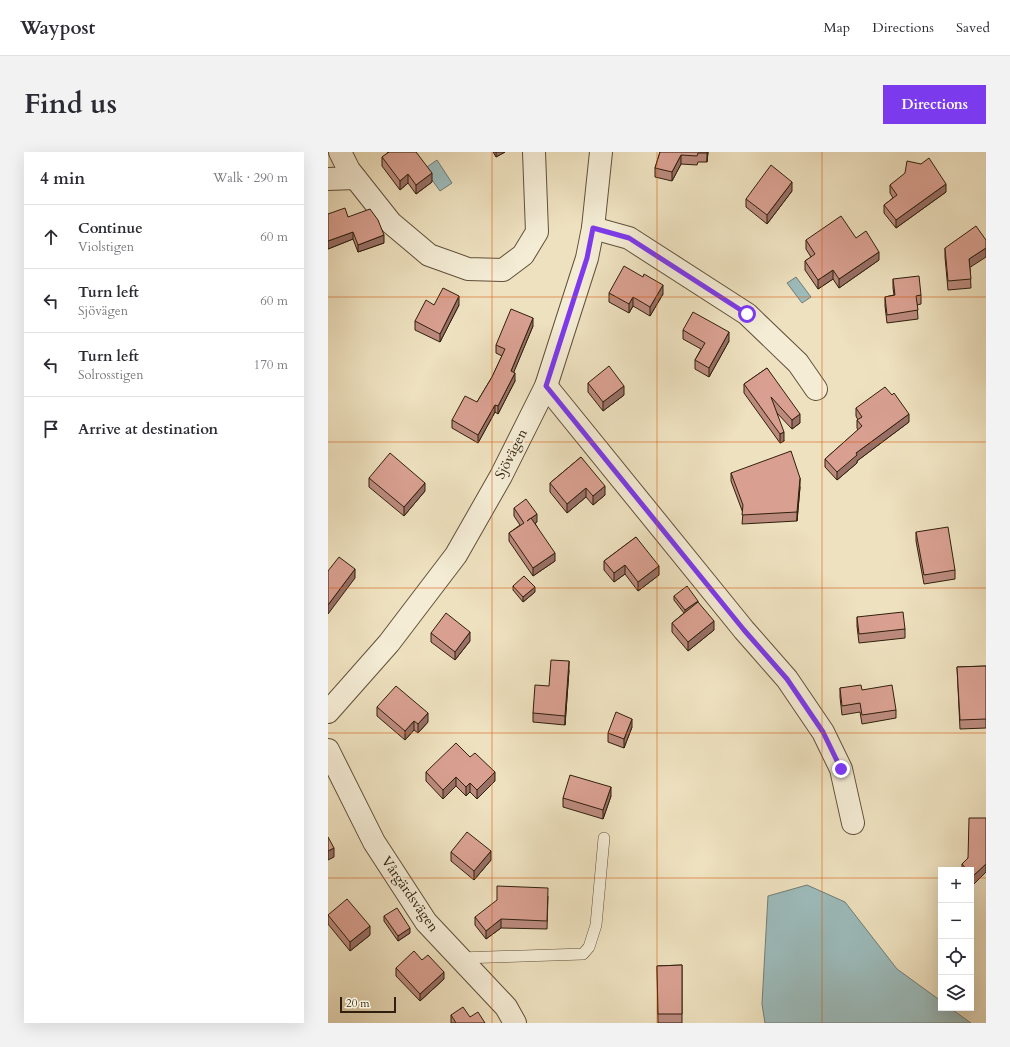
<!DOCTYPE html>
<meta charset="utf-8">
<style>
body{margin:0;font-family:Cardo,serif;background:#f2f2f3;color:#2b2b33}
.controls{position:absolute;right:12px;bottom:12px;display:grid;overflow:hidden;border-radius:0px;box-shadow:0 4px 16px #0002}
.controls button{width:36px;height:36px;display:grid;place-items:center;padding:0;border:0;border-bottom:1px solid #e1e1e2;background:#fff;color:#2b2b33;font:20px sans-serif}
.scale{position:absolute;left:12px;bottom:10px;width:56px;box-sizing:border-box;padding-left:4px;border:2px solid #301f0d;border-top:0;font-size:11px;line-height:14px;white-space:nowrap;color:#301f0d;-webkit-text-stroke:3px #f4ecd5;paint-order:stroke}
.stop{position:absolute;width:12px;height:12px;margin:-9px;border:3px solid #7c3aed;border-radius:50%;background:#fff}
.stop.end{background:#7c3aed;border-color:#fff;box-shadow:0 1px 4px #0008}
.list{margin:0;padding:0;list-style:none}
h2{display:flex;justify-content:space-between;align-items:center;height:52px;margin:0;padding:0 16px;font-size:17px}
h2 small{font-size:13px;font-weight:400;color:#7c7c81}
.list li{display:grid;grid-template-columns:26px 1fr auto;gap:12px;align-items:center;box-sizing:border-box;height:64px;padding:0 16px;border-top:1px solid #e1e1e2}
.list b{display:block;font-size:15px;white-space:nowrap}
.list p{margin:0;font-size:13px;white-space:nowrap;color:#7c7c81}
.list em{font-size:13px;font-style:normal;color:#7c7c81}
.icon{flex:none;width:22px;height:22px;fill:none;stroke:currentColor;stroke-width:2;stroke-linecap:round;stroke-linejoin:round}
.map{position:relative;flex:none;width:658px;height:871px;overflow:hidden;border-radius:0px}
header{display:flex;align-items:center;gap:24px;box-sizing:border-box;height:56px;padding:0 20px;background:#fff;border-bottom:1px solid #e1e1e2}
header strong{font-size:19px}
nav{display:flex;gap:22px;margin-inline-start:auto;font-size:14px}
.intro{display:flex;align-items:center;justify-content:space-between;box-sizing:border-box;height:96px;padding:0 24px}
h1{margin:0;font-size:28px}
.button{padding:10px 18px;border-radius:0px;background:#7c3aed;color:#fff;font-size:14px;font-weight:700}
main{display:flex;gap:24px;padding:0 24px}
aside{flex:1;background:#fff;border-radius:0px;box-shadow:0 4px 16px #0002}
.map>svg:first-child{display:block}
</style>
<header>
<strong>Waypost</strong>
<nav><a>Map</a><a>Directions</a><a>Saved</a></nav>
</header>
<div class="intro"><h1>Find us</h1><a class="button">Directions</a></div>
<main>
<aside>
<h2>4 min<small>Walk · 290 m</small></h2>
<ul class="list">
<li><svg class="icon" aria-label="ahead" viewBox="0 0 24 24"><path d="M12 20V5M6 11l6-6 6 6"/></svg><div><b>Continue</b><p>Violstigen</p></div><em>60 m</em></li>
<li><svg class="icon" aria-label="left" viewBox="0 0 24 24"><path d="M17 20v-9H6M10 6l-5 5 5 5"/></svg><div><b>Turn left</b><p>Sjövägen</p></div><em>60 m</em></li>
<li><svg class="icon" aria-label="left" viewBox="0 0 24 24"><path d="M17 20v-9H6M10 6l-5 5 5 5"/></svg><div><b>Turn left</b><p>Solrosstigen</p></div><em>170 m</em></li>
<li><svg class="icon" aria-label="arrive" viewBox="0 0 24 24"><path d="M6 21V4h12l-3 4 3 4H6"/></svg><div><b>Arrive at destination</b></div></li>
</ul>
</aside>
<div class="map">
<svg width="658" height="871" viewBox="0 0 658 871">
<rect width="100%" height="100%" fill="#eee1bf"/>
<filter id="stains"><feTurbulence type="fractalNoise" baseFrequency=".005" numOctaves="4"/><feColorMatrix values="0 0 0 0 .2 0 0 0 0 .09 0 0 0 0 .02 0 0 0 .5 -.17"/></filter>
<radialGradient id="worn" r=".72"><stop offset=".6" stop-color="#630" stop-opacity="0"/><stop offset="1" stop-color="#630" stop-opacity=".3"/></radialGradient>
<g fill="#9cbbbb" stroke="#717d75">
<polygon points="109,8 124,31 112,39 96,17"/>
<polygon points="468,125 483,145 474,151 459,131"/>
<polygon points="479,733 517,750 569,817 613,849 613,856 622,856 643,871 437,871 434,852 440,744"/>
</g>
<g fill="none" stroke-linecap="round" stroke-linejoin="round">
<defs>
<polyline id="service" points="132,806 255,802 261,795 268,773 276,686"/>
<g id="minor">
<polyline points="12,0 21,18 63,71 101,103 140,117 175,118 195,103 209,80 206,0"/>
<polyline points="0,27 27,26"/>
<polyline points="265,76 301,86 419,162 470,211 488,237"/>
<polyline points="218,234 416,478 459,527 495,580 513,617 525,671"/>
<polyline points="0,560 61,491 128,403 173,324 218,234 259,106 265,76 273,0"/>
<polyline points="0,598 46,690 98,770 178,855 187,871"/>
</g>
</defs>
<use href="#service" stroke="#60503a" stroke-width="12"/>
<use href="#minor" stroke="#60503a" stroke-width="24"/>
<use href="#service" stroke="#f4ecd5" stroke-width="11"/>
<use href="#minor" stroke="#f4ecd5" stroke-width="22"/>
</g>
<g fill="#bb8a7d" stroke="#301f0d">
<polygon points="59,0 88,0 104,30 88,42 80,31 72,38 54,14 54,5 60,1"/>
<polygon points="165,0 177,0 168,5"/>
<polygon points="332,0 380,0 379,10 370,10 369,13 353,12 344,29 327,25 327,16"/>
<polygon points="593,12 618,40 568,76 556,61 556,53 565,46 562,41 562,33"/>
<polygon points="464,39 439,72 418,55 418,47"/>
<polygon points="0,62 20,65 56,91 30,100 25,87 0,97"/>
<polygon points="478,88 551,108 511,136 505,127 490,137 477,118 477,109 483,105 478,97"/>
<polygon points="617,96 642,116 643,136 620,138 617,105"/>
<polygon points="565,127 593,143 593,152 589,153 590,167 559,171 557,154 557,145 566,143 565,136"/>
<polygon points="281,141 335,142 322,164 305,154 301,161 281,150"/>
<polygon points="106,153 131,153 112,190 87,178 87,169"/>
<polygon points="205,174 185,221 187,229 170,262 167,260 150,291 124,276 124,268 149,250 164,225 174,204 168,201 168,193"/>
<polygon points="355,178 401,189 381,225 367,217 367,208 373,197 355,187"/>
<polygon points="439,216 472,271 464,277 448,260 456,289 452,291 416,241 416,232"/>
<polygon points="260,231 296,243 275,259 260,240"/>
<polygon points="528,256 581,270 529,309 529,311 509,328 497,315 497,307 530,278 529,276 529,268 530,268 528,264"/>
<polygon points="253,305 277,343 265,353 258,345 239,361 222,340 222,331"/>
<polygon points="403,321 472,335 469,369 414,372 415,361 403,329"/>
<polygon points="41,326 97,339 76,364 41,335"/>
<polygon points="186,356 209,370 207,371 227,409 205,424 181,389 181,381 192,373 186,364"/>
<polygon points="588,380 627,418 627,427 596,432 588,389"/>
<polygon points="308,385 331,423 310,439 297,422 286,430 276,418 276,409"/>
<polygon points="185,434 207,440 195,450 185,438"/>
<polygon points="346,444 370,450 386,478 360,499 344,480 344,471 356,461 346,448"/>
<polygon points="529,465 577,477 577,486 531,491 529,474"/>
<polygon points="103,481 142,489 127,508 103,490"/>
<polygon points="658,514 658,576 632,577 629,515"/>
<polygon points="241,518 237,573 205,570 205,561 221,534"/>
<polygon points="512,536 534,538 568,558 568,566 534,572 532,560 514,563 512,545"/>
<polygon points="49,555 100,570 90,581 86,578 77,588 49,564"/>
<polygon points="304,575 296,596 280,590 280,581"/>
<polygon points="98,620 167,629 149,647 142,640 138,644 128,634 115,647 98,629"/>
<polygon points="283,644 275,667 235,655 235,646"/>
<polygon points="658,666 658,720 645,733 643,731 643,718 634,718 634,712 640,706"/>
<polygon points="123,700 163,708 146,728 123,709"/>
<polygon points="220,744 219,777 173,776 158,787 147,773 147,765"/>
<polygon points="0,763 42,783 22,799 0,772"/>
<polygon points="56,764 82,781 70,789 56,769"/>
<polygon points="94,808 116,827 92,849 68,824 68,816"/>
<polygon points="354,813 354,871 330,871 329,814"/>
<polygon points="123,863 142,865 157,871 123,871"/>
</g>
<g fill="#987066" stroke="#301f0d">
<polygon points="168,0 177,0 168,5"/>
<polygon points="379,0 380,0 379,10"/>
<polygon points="353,3 353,12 344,29 344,20"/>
<polygon points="104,21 104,30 88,42 88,33"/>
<polygon points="80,22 80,31 72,38 72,29"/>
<polygon points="464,30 464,39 439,72 439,63"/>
<polygon points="618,32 618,40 568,76 568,68"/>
<polygon points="25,80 25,87 0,97 0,89"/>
<polygon points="56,83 56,91 30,100 30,93"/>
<polygon points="658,96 658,105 641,116 641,107"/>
<polygon points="551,100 551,108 511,136 511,127"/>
<polygon points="505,118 505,127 490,137 490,128"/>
<polygon points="335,133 335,142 322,164 322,155"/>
<polygon points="131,144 131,153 112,190 112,182"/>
<polygon points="305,145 305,154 301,161 301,152"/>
<polygon points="205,166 205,174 183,227 183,219"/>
<polygon points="401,180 401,189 381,225 381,216"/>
<polygon points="187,221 187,229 170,262 170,254"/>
<polygon points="296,234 296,243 275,259 275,250"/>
<polygon points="167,253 167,260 150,291 150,283"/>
<polygon points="472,262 472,271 464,277 464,268"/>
<polygon points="581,262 581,270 529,309 529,311 509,328 509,320 528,301"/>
<polygon points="456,280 456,289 452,291 452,282"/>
<polygon points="472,326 472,335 469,369 469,360"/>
<polygon points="97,331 97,339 76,364 76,355"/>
<polygon points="277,334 277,343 265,353 265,344"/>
<polygon points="258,336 258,345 239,361 239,352"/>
<polygon points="209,362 209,370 199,377 199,369"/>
<polygon points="227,401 227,409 205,424 205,416"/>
<polygon points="297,413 297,422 286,430 286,421"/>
<polygon points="331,414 331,423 310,439 310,430"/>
<polygon points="27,417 27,426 0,462 0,453"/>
<polygon points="207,435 207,440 195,450 195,445"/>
<polygon points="370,449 370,453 357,463 357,458"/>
<polygon points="386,469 386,478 360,499 360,490"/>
<polygon points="142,480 142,489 127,508 127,500"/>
<polygon points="241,509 241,518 237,573 237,564"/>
<polygon points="100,561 100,570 90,581 90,572"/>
<polygon points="304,567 304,575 296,596 296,587"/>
<polygon points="86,569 86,578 77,588 77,579"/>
<polygon points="167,620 167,629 149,647 149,638"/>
<polygon points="128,625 128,634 115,647 115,638"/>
<polygon points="142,631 142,640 138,644 138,635"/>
<polygon points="283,635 283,644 275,667 275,658"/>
<polygon points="6,696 6,705 0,708 0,699"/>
<polygon points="163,699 163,708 146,728 146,719"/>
<polygon points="658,712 658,720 645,733 645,724"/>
<polygon points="173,767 173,776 158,787 158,779"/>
<polygon points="42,774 42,783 22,799 22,790"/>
<polygon points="82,776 82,781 70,789 70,784"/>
<polygon points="116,820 116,827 92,849 92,842"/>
</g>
<g fill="#d9a091" stroke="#301f0d">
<polygon points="61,0 88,0 104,21 88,33 80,22 72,29 54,5"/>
<polygon points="332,0 379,0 379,1 370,1 369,4 353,3 344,20 327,16"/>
<polygon points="601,6 618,32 568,68 556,53 569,43 562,33 577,21 579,9 593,12"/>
<polygon points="443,13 464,30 439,63 418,47"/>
<polygon points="17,56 20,65 42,57 50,68 56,83 30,93 25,80 0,89 0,62"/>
<polygon points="513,64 528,86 538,79 551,100 511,127 505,118 490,128 477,109 487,102 478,88"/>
<polygon points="648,74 658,88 658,96 641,107 643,127 620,129 617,96"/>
<polygon points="296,114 315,125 316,122 335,133 322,155 305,145 301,152 281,141"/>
<polygon points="591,124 593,143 588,144 590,158 559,163 557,145 567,143 565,127"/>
<polygon points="115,136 131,144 112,182 87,169 98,148 106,153"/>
<polygon points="183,157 205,166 183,219 187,221 170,254 167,253 150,283 124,268 137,244 149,250 164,225 177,197 168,193"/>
<polygon points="365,160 401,180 381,216 367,208 377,191 355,178"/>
<polygon points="281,214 296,234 275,250 260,231"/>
<polygon points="439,216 472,262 464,268 443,245 456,280 452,282 416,232"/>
<polygon points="557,235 564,243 566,241 581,262 528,301 529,303 509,320 497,307 534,274 529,268 534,265 528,256"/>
<polygon points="463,299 472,326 469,360 414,363 415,353 403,321"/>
<polygon points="62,301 97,331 76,355 41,326"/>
<polygon points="253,305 277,334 265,344 258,336 239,352 222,331"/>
<polygon points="198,347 209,362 199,369 203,366 227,401 205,416 181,381 196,371 186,356"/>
<polygon points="620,375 627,418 596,423 588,380"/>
<polygon points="308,385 331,414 310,430 297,413 286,421 276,409"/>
<polygon points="11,405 27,417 0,453 0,419"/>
<polygon points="196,424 207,435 195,445 185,434"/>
<polygon points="359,434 370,449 357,458 346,444"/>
<polygon points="370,450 386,469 360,490 344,471"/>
<polygon points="575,460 577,477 531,482 529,465"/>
<polygon points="118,461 142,480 127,500 103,481"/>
<polygon points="223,508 241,509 237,564 205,561 207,533 221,534"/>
<polygon points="658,514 658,567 632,568 629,515"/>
<polygon points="533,533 534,538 564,533 568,558 534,563 532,551 514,554 512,536"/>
<polygon points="68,534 100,561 90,572 86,569 77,579 49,555"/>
<polygon points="288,560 304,567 296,587 280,581"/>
<polygon points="128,591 142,605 147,601 167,620 149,638 142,631 138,635 128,625 115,638 98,620"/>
<polygon points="242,623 283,635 275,658 235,646"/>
<polygon points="641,666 658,666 658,712 645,724 643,722 643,718 639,718 634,712 640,706"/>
<polygon points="139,680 163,699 146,719 123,700"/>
<polygon points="0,685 6,696 0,699"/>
<polygon points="169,734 220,736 219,769 173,767 158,779 147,765 169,748"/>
<polygon points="19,747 42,774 22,790 0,763"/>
<polygon points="69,756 82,776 70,784 56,764"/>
<polygon points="86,799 94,808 100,803 116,820 92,842 68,816"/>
<polygon points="354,813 354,862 330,862 329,814"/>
<polygon points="135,855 142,865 150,860 157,871 128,871 123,863"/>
</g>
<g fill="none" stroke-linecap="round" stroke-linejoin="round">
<polyline stroke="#7c3aed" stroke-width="5" points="419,162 301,86 265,76 259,106 218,234 416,478 459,527 495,580 513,617"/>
</g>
<path fill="none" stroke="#d6530c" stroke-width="1" stroke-opacity="0.55" d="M164 0V871M329 0V871M494 0V871M0 145H658M0 290H658M0 436H658M0 581H658M0 726H613M643 726H658"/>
<g text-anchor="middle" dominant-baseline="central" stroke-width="4" stroke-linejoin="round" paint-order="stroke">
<g font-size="14" fill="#301f0d" stroke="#f4ecd5">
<text transform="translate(183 302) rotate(-63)">Sjövägen</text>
<text transform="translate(82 742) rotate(55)">Vårgärdsvägen</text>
</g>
</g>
<rect width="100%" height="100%" filter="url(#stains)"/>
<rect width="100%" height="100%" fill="url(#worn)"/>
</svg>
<div class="controls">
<button>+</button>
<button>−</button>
<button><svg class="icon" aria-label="locate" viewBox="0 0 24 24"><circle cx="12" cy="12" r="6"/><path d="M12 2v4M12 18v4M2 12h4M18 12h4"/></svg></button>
<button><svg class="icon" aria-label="layers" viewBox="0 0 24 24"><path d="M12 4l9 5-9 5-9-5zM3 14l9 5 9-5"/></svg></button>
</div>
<div class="scale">20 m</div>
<div class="stop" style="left:419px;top:162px"></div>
<div class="stop end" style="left:513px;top:617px"></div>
</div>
</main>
